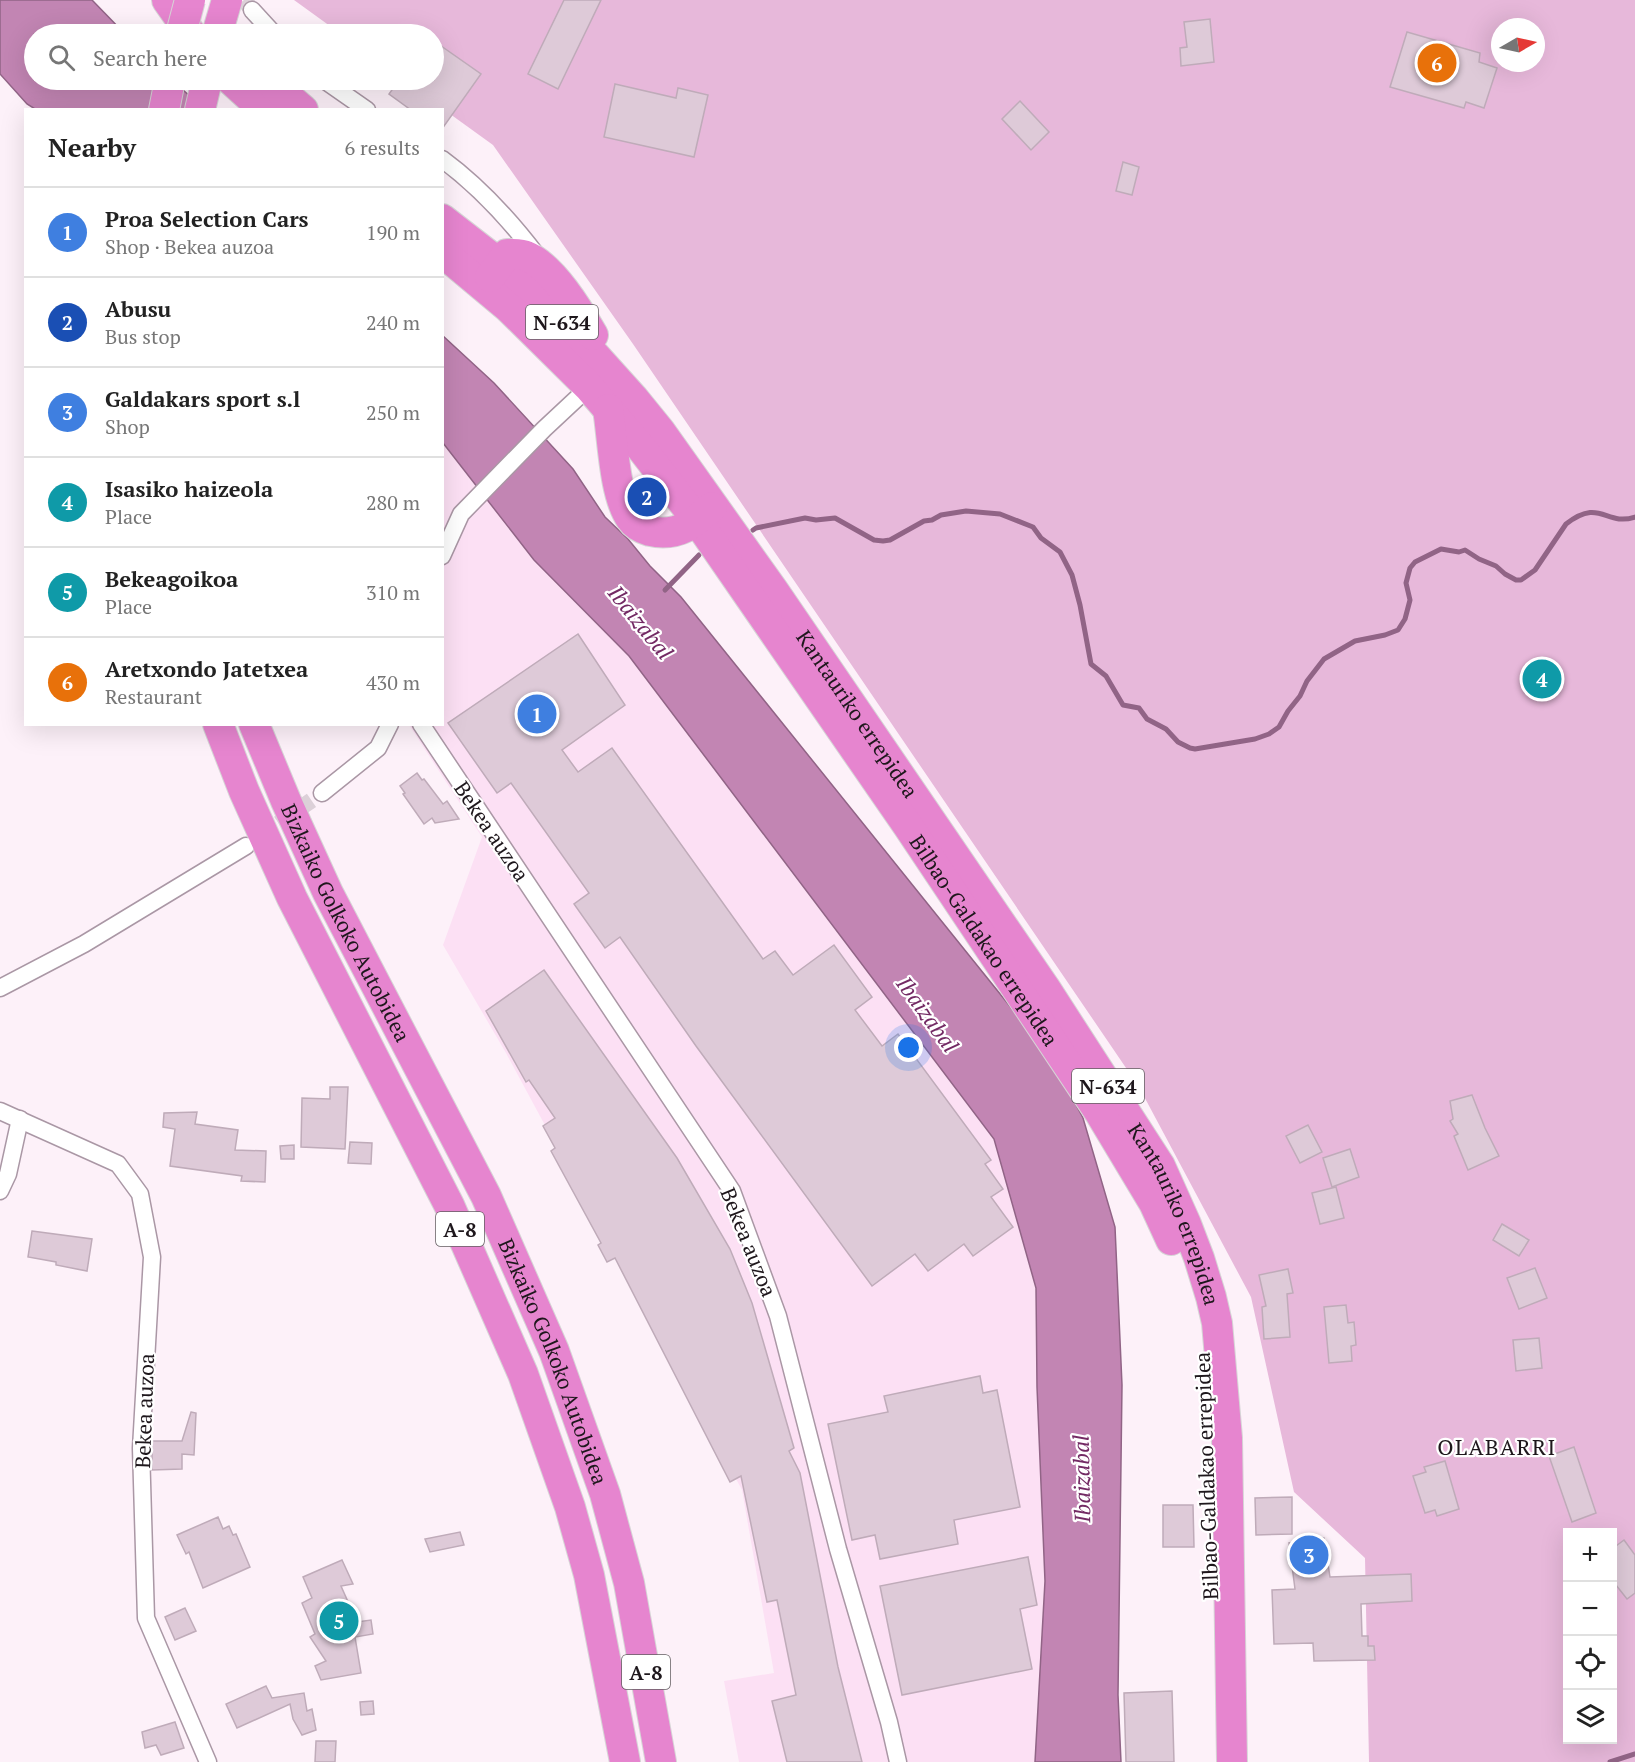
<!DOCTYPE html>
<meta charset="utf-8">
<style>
body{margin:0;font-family:"PT Serif",serif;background:#f6f6f6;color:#222}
.controls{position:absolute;right:18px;bottom:18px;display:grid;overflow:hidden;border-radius:0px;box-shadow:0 6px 24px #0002}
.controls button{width:54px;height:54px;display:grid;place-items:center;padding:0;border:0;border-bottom:2px solid #e0e0e0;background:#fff;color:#222;font:30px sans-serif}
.compass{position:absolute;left:1491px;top:18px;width:54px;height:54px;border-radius:50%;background:#fff;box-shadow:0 6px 24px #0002;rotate:81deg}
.you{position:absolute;left:909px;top:1048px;width:21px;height:21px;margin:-15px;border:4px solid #fff;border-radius:50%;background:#1a73e8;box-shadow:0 0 0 9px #1a73e833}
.badge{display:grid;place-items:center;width:39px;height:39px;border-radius:50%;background:#111827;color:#fff;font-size:20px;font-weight:700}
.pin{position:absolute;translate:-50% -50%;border:3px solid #fff;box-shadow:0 2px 6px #0006}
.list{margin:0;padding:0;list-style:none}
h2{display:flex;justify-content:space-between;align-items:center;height:78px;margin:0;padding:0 24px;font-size:26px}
h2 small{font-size:20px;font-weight:400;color:#767676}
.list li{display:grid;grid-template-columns:39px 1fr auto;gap:18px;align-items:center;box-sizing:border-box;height:90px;padding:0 24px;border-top:2px solid #e0e0e0}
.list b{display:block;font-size:22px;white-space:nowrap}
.list p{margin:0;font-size:20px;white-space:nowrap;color:#767676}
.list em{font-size:20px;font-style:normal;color:#767676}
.icon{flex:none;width:33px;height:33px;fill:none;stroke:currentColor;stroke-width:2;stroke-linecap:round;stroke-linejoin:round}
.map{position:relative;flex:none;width:1635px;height:1762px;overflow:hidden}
.search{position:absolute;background:#fff;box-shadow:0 6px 24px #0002;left:24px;top:24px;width:420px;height:66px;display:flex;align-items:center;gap:15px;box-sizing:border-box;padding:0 21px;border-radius:33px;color:#767676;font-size:22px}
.panel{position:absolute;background:#fff;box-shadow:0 6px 24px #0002;left:24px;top:108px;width:420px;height:618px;border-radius:0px}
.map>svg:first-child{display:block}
</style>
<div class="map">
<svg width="1635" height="1762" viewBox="0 0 1635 1762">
<rect width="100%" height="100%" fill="#fdf1f9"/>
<polygon fill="#fce0f4" points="443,443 534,560 629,656 994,1139 1036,1288 1037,1387 1045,1581 1035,1762 739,1762 724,1681 774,1673 742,1490 506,1053 443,945 482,837 409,725 442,724"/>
<path fill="#e7b8da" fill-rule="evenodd" d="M294 0H1635V1762H1369L1365 1558 1294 1492 1251 1297 1139 1087 633 344 493 145 403 80H434V34H341ZM1500 27H1536V63H1500ZM1568 1532H1612V1740H1568Z"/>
<g fill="#c285b3" stroke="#916486" stroke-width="1.5">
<polygon points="0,0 92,0 125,34 34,34 34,80 172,80 204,109 35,109 27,104 0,74"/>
<polygon points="442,335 494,383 573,469 605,517 628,539 650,566 681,597 1050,1056 1083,1118 1115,1227 1122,1385 1118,1695 1121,1762 1035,1762 1045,1581 1037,1387 1036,1288 994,1139 629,656 534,560 443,443"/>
</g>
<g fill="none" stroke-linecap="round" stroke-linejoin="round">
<g stroke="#916486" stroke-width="5">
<path d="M753 530 756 528 805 518 816 520 835 518 874 540 883 541 890 540 924 521 932 520 941 515 966 511 1000 514 1033 527 1041 538 1060 552 1072 575 1080 605 1091 664 1106 676 1123 705 1139 708 1147 719 1166 729 1178 742 1190 748 1195 749 1255 739 1269 734 1279 727 1288 711 1300 696 1307 681 1324 659 1355 641 1385 635 1398 630 1405 619 1410 600 1406 583 1410 568 1415 562 1441 549 1459 552 1465 550 1479 559 1496 566 1505 574 1516 580H1521L1535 570 1566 524C1601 497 1605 527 1635 517"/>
<polyline points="665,590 699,555"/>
<polyline points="1610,1762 1635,1754"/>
</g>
</g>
<g fill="#decad8" stroke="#bfabb9" stroke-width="1.5">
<polygon points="564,0 601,0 558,89 528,74"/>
<polygon points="1210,19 1214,62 1181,66 1180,48 1187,47 1184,22"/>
<polygon points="1407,32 1480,53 1479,62 1497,68 1484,108 1466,102 1464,108 1390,87"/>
<polygon points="434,41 481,74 442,129 442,110 411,110 389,94 399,80 434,80"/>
<polygon points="615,84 676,98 678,88 708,95 694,157 604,137"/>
<polygon points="1020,101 1049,132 1031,150 1002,119"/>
<polygon points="1123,162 1139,167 1132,195 1116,191"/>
<polygon points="578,634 625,705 562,750 578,772 612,748 763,959 775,951 793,975 834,945 872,997 855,1010 882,1046 898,1034 991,1160 985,1164 1003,1189 991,1197 1013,1227 973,1256 964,1244 928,1271 915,1254 872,1286 696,1046 620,937 605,948 574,904 589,893 511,783 497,793 448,723"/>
<polygon points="417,773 422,780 424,779 443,804 447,801 459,819 435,823 432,818 424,824 403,794 405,793 400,786"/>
<polygon points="544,970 677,1158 730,1249 752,1303 794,1448 789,1451 800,1473 838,1667 862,1762 787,1762 772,1701 796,1695 777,1600 767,1602 741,1476 730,1482 615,1258 607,1262 598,1245 601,1243 551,1151 555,1148 543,1126 555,1118 529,1080 526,1082 486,1011"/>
<polygon points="330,1087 348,1087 345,1149 301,1147 302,1098 330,1099"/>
<polygon points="1472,1095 1485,1128 1499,1156 1468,1170 1454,1136 1458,1134 1450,1121 1453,1119 1450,1101"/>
<polygon points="197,1112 195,1124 238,1130 235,1150 266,1151 265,1182 241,1181 242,1176 170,1166 175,1129 163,1127 164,1113"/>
<polygon points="1308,1125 1322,1152 1300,1163 1286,1136"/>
<polygon points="350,1142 372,1143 371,1164 348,1163"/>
<polygon points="294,1145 294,1159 281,1159 280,1146"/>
<polygon points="1350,1149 1359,1177 1332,1187 1323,1158"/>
<polygon points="1336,1187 1344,1218 1320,1224 1312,1193"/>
<polygon points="1502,1224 1529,1240 1519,1256 1493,1240"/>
<polygon points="32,1231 92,1239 87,1271 56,1265 56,1262 28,1257"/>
<polygon points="1535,1268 1547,1298 1519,1309 1507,1278"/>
<polygon points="1288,1269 1293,1293 1287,1294 1290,1337 1264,1339 1262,1307 1266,1306 1259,1275"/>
<polygon points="1346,1305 1348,1323 1354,1322 1356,1345 1351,1346 1352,1361 1329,1363 1324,1307"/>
<polygon points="1539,1338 1542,1368 1516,1371 1513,1340"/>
<polygon points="980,1376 983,1393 997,1390 1020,1507 954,1520 958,1544 880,1559 875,1535 852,1540 828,1424 888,1412 884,1396"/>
<polygon points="191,1412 196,1413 194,1455 182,1454 182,1469 152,1470 152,1441 182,1441"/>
<polygon points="1574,1447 1596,1513 1572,1522 1549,1456"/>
<polygon points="1445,1461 1459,1509 1437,1516 1435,1510 1425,1513 1413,1476 1426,1472 1424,1467"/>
<polygon points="1292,1497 1292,1534 1256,1535 1255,1498"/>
<polygon points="1163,1505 1193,1505 1194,1547 1163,1547"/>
<polygon points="218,1517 223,1529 229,1526 233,1535 236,1534 250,1567 203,1588 189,1552 186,1554 177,1535"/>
<polygon points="460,1532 464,1545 430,1552 425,1539"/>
<polygon points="1324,1538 1330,1577 1411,1574 1412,1601 1361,1604 1362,1636 1368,1636 1368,1646 1374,1646 1375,1660 1314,1661 1313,1643 1274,1644 1272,1590 1295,1589 1289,1543"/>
<polygon points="1624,1540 1635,1555 1635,1593 1627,1599 1612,1580 1612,1549"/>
<polygon points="1028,1557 1037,1605 1020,1609 1032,1669 902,1695 880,1586"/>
<polygon points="342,1560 353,1584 341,1586 357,1622 371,1620 373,1634 355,1637 361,1673 321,1680 315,1666 326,1661 310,1637 315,1634 302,1603 312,1598 303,1577"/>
<polygon points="185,1608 196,1631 175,1640 165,1617"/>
<polygon points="266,1686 272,1698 304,1693 307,1711 312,1709 316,1730 302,1735 293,1719 290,1704 237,1728 226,1704"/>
<polygon points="1172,1691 1174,1762 1126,1762 1124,1693"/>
<polygon points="373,1701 374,1714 361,1715 360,1702"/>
<polygon points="175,1722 184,1748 161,1755 156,1745 145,1748 142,1732"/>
<polygon points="316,1741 336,1741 335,1762 315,1762"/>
</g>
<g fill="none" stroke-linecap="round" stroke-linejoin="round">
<g stroke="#dcd0d8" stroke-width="16" stroke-dasharray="16 8" stroke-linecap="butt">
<polyline points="244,0 252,10"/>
<polyline points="259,837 322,793"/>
</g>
<defs>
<g id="street">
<polyline points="252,10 274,34"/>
<polyline points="324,80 367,110"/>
<path d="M442 159C480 187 510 220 538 257"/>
<polyline points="442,556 461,514 544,429 589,387"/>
<polyline points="421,724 732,1191 778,1316 838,1549 889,1722 898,1762"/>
<polyline points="322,793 378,748 390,724"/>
<polyline points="0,988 84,944 246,846"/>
<polyline points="0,1111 118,1164 140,1194 152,1257 141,1448 146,1618 208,1762"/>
<polyline points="0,1191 8,1174 20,1119"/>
</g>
<g id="highway">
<polyline points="167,0 191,34"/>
<polyline points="231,80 264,110"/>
<polyline points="268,80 303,110"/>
<polyline points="164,110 170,80"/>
<polyline points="200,110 207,80"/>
<path id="s1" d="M442 219 500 264 579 338 634 399 660 431 773 590 1045 988 1160 1166 1186 1224 1199 1258 1211 1297 1217 1323 1227 1438 1232 1762"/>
<path id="s2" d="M442 252 509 308 589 387 642 449 696 519 908 826 1100 1113 1154 1203 1171 1240"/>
<path d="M490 277 507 254C513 254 520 253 526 256 552 266 579 311 593 335"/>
<path d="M608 409C613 440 614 495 631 519 635 525 643 529 650 531 663 534 674 533 686 527 695 522 704 513 712 507"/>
<polyline points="218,724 244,791 292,898 449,1205 523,1374 570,1507 589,1575 625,1762"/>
<path id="s3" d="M254 724 286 801 328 893 486 1196 554 1351 605 1494 629 1583 661 1762"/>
</g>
</defs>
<use href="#street" stroke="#aa97a5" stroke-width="19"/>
<use href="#highway" stroke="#d6d5d6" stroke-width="32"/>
<use href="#street" stroke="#fff" stroke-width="16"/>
<use href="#highway" stroke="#e685cf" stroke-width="30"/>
<defs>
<g id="highway-bridge">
<polyline points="181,34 190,0"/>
<polyline points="217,34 227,0"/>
</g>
</defs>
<use href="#highway-bridge" stroke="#d6d5d6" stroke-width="32" stroke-linecap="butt"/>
<use href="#highway-bridge" stroke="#e685cf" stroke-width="30"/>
</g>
<g text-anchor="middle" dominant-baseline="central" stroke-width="4.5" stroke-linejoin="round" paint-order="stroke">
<g fill="#fff" stroke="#625d60" stroke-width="1.5">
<rect x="526" y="305" width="72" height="34" rx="4.5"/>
<rect x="1072" y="1069" width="72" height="34" rx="4.5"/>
<rect x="436" y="1212" width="48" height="34" rx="4.5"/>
<rect x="622" y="1655" width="48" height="34" rx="4.5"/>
</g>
<g font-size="20" font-weight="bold" fill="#1e171c">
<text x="562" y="322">N-634</text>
<text x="1108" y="1086">N-634</text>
<text x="460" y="1229">A-8</text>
<text x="646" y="1672">A-8</text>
</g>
<g font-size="21" fill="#1e171c" stroke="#fff">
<text stroke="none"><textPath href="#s1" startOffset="650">Kantauriko errepidea</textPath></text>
<text transform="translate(492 831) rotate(56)">Bekea auzoa</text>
<text stroke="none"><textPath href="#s3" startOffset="219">Bizkaiko Golkoko Autobidea</textPath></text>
<text stroke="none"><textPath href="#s2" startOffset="880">Bilbao-Galdakao errepidea</textPath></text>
<text stroke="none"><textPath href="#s1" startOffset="1244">Kantauriko errepidea</textPath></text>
<text transform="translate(749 1242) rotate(68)">Bekea auzoa</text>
<text stroke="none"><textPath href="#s3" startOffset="705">Bizkaiko Golkoko Autobidea</textPath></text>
<text transform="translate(144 1411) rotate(-88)">Bekea auzoa</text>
<text transform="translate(1206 1476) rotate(-92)">Bilbao-Galdakao errepidea</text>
</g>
<g font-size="22" font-style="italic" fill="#732a64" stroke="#fff">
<text transform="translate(641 622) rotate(51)">Ibaizabal</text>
<text transform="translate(928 1014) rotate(54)">Ibaizabal</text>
<text transform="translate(1081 1479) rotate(-91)">Ibaizabal</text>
</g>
<g font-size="22" letter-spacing="1.5" fill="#1e171c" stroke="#fff">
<text x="1497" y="1446">OLABARRI</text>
</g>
</g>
</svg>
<div class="controls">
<button>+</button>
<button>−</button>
<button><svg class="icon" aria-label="locate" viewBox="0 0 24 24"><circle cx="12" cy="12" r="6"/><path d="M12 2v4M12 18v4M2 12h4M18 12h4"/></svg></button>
<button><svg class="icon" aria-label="layers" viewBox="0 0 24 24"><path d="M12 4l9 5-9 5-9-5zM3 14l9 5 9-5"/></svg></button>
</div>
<svg class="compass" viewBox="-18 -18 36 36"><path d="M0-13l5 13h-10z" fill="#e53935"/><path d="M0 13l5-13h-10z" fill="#767676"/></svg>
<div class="you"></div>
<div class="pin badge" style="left:537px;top:714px;background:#3f7fe0">1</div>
<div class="pin badge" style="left:647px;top:497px;background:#1a4fb4">2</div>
<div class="pin badge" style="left:1309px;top:1555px;background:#3f7fe0">3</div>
<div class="pin badge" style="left:1542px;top:679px;background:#0f9aa8">4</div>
<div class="pin badge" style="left:339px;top:1621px;background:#0f9aa8">5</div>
<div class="pin badge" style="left:1437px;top:63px;background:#e8710a">6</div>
<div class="search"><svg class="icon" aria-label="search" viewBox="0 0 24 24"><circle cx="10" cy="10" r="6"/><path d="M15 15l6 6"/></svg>Search here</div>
<section class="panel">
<h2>Nearby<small>6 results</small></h2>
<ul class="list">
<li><span class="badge" style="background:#3f7fe0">1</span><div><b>Proa Selection Cars</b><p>Shop · Bekea auzoa</p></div><em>190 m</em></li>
<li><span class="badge" style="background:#1a4fb4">2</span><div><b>Abusu</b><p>Bus stop</p></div><em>240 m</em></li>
<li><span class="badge" style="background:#3f7fe0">3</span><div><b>Galdakars sport s.l</b><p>Shop</p></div><em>250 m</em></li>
<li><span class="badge" style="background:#0f9aa8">4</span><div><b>Isasiko haizeola</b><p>Place</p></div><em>280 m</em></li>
<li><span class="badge" style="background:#0f9aa8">5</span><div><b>Bekeagoikoa</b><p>Place</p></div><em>310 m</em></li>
<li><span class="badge" style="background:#e8710a">6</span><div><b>Aretxondo Jatetxea</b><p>Restaurant</p></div><em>430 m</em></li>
</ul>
</section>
</div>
